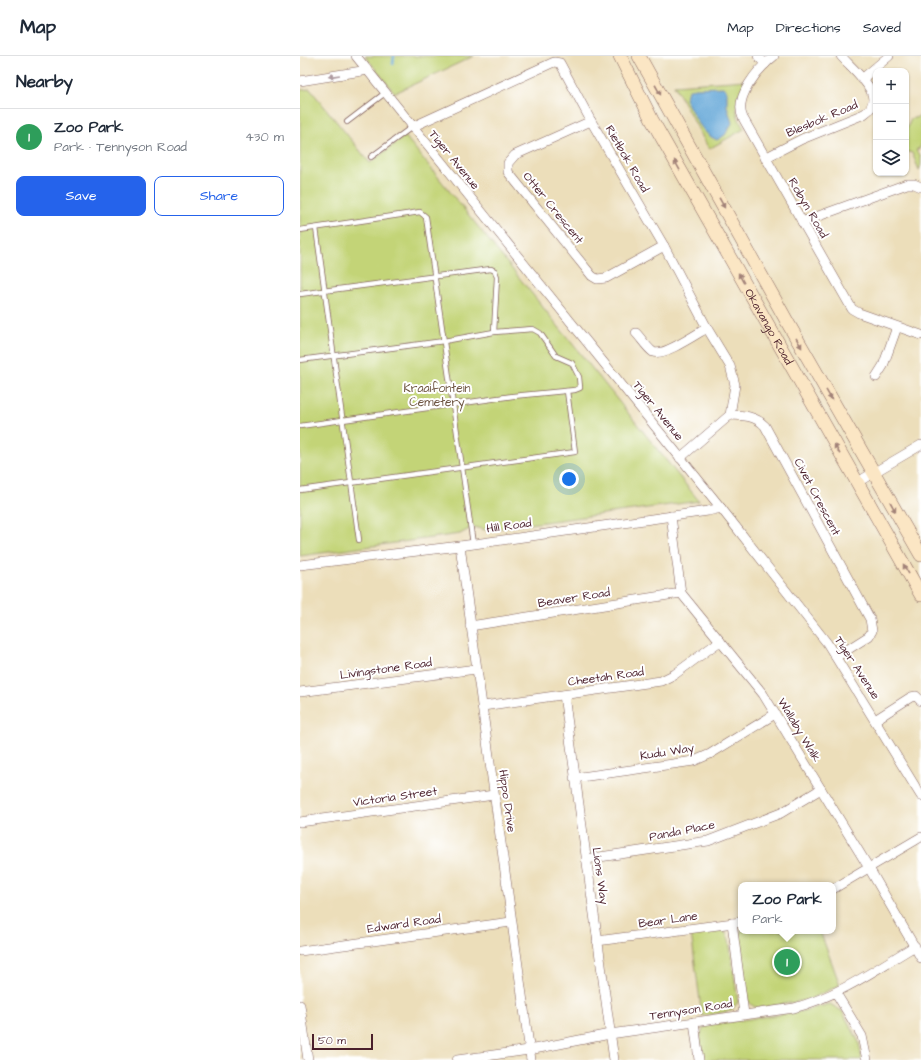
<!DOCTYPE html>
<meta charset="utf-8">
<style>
body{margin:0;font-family:"Architects Daughter",sans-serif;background:#f6f6f7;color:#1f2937}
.controls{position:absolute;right:12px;top:12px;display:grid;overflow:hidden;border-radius:8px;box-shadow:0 1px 3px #0004}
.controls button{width:36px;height:36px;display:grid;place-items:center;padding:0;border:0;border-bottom:1px solid #e0e1e3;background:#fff;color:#1f2937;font:20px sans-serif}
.scale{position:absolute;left:12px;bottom:10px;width:61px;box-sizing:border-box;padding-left:4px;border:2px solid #4a1f2b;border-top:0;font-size:11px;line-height:14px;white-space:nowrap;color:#4a1f2b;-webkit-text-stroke:3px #fff;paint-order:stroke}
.you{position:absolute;left:269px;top:423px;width:14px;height:14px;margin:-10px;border:3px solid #fff;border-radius:50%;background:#1a73e8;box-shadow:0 0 0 6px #1a73e833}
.badge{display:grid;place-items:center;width:26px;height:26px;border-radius:50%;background:#2563eb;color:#fff;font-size:13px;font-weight:700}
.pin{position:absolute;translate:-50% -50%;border:2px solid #fff;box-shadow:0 1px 4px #0006}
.popup{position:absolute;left:438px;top:826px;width:98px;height:52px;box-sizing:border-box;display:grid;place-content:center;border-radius:8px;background:#fff;filter:drop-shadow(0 1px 3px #0005);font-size:13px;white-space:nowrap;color:#747a83}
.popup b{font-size:15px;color:#1f2937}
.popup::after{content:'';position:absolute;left:50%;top:100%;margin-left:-8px;border:8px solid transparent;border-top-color:#fff}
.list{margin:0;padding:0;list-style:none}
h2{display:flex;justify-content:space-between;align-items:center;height:52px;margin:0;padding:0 16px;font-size:17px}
h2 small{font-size:13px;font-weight:400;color:#747a83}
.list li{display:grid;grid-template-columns:26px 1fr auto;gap:12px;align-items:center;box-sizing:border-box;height:56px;padding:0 16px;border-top:1px solid #e0e1e3}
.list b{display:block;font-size:15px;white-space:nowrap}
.list p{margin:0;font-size:13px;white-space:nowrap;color:#747a83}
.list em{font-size:13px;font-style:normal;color:#747a83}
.actions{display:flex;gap:8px;padding:12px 16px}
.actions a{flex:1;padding:9px 0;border:1px solid #2563eb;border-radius:8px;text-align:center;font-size:14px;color:#2563eb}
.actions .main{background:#2563eb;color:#fff}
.icon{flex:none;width:22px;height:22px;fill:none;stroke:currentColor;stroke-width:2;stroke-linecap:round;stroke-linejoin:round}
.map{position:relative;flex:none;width:621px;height:1004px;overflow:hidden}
header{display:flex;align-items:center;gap:24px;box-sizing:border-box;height:56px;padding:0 20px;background:#fff;border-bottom:1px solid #e0e1e3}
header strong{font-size:19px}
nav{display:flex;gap:22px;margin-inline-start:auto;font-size:14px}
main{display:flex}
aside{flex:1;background:#fff}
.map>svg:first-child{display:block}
</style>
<header>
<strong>Map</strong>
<nav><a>Map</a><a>Directions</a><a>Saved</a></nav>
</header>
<main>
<aside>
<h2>Nearby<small></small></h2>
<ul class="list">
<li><span class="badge" style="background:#2e9e5b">1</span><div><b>Zoo Park</b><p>Park · Tennyson Road</p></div><em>430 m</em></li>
</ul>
<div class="actions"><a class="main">Save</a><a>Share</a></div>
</aside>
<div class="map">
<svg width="621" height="1004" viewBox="0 0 621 1004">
<rect width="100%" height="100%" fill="#fff"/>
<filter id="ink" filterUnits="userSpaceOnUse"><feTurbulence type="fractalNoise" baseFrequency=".025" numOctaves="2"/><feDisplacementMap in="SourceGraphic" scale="8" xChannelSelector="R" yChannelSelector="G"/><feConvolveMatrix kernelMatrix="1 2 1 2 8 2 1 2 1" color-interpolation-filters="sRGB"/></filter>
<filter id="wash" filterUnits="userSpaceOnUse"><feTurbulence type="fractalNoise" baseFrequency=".012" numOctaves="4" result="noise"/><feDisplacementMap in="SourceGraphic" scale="16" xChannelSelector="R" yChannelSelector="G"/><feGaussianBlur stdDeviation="0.9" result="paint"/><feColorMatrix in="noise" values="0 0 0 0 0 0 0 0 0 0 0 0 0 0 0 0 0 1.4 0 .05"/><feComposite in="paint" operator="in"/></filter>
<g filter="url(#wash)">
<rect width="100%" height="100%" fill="#ecdeba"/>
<g fill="#c3d477" stroke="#867a51">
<polygon points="65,0 174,0 95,37"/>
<path d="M446 24C436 46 432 52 444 73L409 93 374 29Z"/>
<polygon points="10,33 70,107 105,80 399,445 186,474 173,471 160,478 0,500 0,34"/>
<polygon points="621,60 621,91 616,94 621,100 621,109 619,114 612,97 606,95 606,75 611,63"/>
<polygon points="420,874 426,877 429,884 438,946 431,955 402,960 391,877"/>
<path d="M441 874 520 875 540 929 508 944 459 952C453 951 448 947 447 941L438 884Z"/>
<path d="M530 948 542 955 559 986 562 1004H404C402 993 396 978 406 969L498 956Z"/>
</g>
<path fill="#62a6d7" stroke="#566281" d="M423 31 427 35V50L432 67 425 79 417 84C401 78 393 57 385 43L388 35 394 32Z"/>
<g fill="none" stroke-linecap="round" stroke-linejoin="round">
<polyline stroke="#62a6d7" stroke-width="2.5" points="93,8 94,0"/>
</g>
</g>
<g filter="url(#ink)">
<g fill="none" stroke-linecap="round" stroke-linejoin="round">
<defs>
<g id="service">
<polyline points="47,66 85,37"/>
<polyline points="71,101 112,71"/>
<polyline points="16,172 59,484"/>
<polyline points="0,174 120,156 126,161 173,488"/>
<polyline points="0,238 191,213 195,215 197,221 194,276"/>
<polyline points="0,304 144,285 194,276 233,273 240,277 256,300 272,307 279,321 280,332 275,334 213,340 0,370"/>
<polyline points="0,434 275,396 267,335"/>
</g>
<g id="minor">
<polyline points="56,0 421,452 527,587 621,740"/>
<polyline points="458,0 465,8"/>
<path d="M474 0C459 12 433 41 443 62L552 253 559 257 621 279"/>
<polyline points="562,23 589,0"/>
<polyline points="0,25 68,14"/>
<polyline points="291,65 215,99 208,107 208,116 292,220 297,223 306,222 364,190"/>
<polyline points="112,71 254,6 260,7 291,65 364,190 407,272 430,310 435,329 430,359"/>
<path d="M465 102 502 83 564 58C590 41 553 14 541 0"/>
<polyline points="502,166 607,128 614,128 621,131"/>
<path d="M336 277C341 282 347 292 353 296 363 301 398 277 407 272"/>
<polyline points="576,321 583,310 597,271"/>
<path d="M380 402 430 359C443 359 456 360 465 370L570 563 572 575 569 580 536 601"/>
<polyline points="556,427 621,389"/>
<polyline points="371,460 381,537 463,638 569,812 621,902"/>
<polyline points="160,490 231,1004"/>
<polyline points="0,509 160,490 408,455 421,452"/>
<polyline points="170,570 381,537"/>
<polyline points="0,636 176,613"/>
<polyline points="264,639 314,1004"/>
<polyline points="183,650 361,625 375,618 420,585"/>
<polyline points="575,664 611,641 616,640 621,645"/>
<polyline points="274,722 394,705 410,698 475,658"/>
<polyline points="0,766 194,739"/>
<polyline points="286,803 408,785 481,757 521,733"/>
<polyline points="533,833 621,781"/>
<polyline points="432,867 444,958"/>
<polyline points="297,885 441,866"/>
<polyline points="0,895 211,866"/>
<polyline points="536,937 562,980 567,1004"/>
<polyline points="0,949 8,1004"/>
<polyline points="394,966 399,1004"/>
<path d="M157 1004 229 994 310 978 494 952C539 940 576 913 615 890"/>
</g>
<g id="secondary">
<path id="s1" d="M320 0 352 64 621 539"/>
<polyline points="339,0 489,269 621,499"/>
</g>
</defs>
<use href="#service" stroke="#83625d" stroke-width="6"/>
<use href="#minor" stroke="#83625d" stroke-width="10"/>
<use href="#secondary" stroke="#83625d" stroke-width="14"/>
<use href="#service" stroke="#fff" stroke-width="4.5"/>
<use href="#minor" stroke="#fff" stroke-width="9"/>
<use href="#secondary" stroke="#fbe6c4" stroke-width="13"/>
</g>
<defs><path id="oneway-solid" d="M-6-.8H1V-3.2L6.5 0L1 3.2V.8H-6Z"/></defs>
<use fill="#ae9aa0" href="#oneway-solid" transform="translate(34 20) rotate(171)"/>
<g fill="#a28278">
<use href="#oneway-solid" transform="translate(358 34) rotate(61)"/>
<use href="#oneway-solid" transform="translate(377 109) rotate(-119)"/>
<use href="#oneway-solid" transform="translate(422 147) rotate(61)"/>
<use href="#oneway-solid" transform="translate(441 222) rotate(-119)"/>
<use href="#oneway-solid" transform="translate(499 287) rotate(60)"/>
<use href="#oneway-solid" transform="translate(529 339) rotate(60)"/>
<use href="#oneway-solid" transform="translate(537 393) rotate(-119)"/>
<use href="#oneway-solid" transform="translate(593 451) rotate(61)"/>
<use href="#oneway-solid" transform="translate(606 513) rotate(-120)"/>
</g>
</g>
<g text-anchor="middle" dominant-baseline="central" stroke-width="4" stroke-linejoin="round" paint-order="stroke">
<g font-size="12" fill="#4a1f2b" stroke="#fff">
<text transform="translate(522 63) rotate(-23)">Blesbok Road</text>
<text transform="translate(327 103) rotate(60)">Rietbok Road</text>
<text transform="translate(154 104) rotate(51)">Tiger Avenue</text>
<text transform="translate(253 152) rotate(51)">Otter Crescent</text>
<text transform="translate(508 152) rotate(60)">Robyn Road</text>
<text stroke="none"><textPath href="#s1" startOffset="309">Okavango Road</textPath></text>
<text transform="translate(358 355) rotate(51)">Tiger Avenue</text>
<text transform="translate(517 441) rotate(62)">Civet Crescent</text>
<text transform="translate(209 470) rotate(-8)">Hill Road</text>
<text transform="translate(274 542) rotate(-9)">Beaver Road</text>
<text transform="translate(557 612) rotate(57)">Tiger Avenue</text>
<text transform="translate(86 613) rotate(-8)">Livingstone Road</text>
<text transform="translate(306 621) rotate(-8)">Cheetah Road</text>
<text transform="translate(499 674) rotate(59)">Wallaby Walk</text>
<text transform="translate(367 696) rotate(-9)">Kudu Way</text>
<text transform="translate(95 741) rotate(-8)">Victoria Street</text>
<text transform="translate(207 745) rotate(82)">Hippo Drive</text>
<text transform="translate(382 775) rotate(-11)">Panda Place</text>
<text transform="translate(300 820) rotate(82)">Lions Way</text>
<text transform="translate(368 864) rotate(-8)">Bear Lane</text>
<text transform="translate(104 868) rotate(-8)">Edward Road</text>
<text transform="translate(391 954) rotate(-9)">Tennyson Road</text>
</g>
<g font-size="12" fill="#6e5542" stroke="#fff">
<text x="137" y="332">Kraaifontein<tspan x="137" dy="14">Cemetery</tspan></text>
</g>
</g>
</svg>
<div class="controls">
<button>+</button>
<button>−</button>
<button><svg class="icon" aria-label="layers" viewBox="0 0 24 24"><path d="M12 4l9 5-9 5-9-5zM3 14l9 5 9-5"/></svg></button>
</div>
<div class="scale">50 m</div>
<div class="you"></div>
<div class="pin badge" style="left:487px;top:906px;background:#2e9e5b">1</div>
<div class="popup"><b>Zoo Park</b>Park</div>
</div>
</main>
